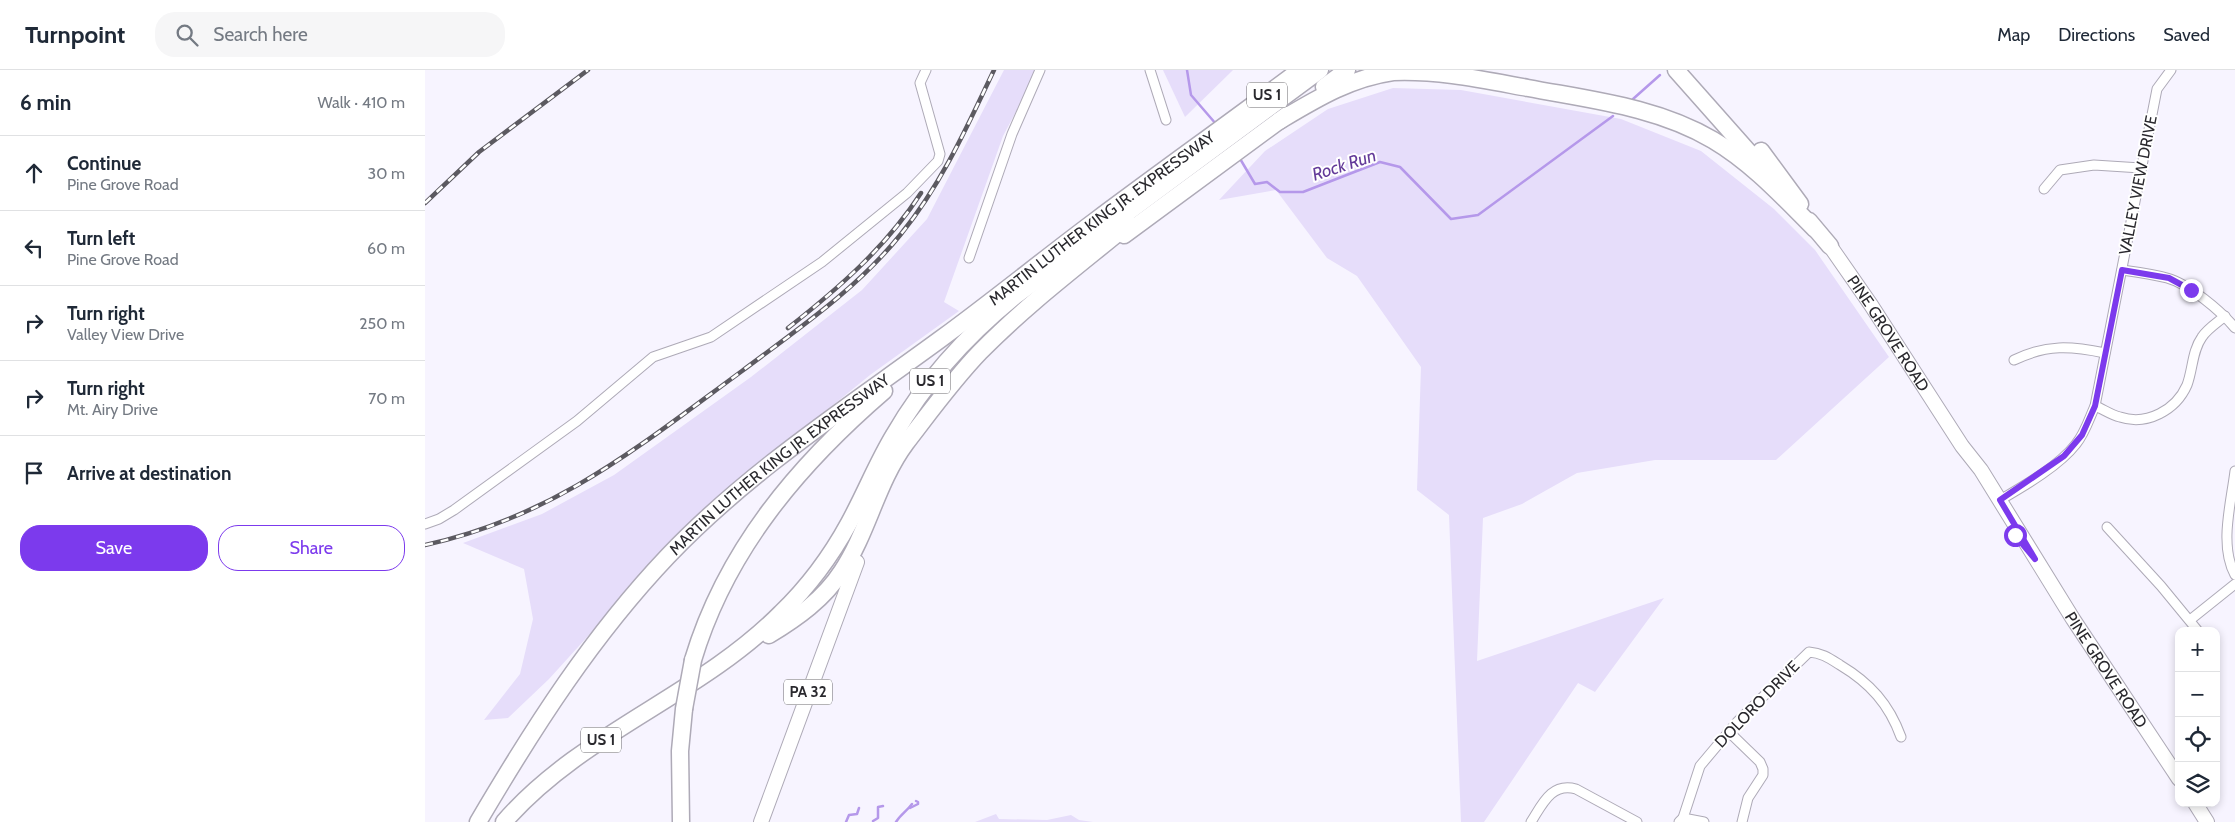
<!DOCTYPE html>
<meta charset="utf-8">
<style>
body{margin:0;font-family:Cabin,sans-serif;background:#f6f6f7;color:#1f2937}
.controls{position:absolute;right:15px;bottom:15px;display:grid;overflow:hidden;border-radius:10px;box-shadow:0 2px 8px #0003}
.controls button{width:45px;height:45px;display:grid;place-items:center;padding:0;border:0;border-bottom:1px solid #e0e1e3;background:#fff;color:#1f2937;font:25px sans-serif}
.stop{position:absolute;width:15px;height:15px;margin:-11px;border:4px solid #7c3aed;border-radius:50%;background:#fff}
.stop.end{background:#7c3aed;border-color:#fff;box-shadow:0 1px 5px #0008}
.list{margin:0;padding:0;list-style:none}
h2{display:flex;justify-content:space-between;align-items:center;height:65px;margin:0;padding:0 20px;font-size:21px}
h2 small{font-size:16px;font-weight:400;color:#747a83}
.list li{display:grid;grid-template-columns:32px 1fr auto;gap:15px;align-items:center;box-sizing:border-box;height:75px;padding:0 20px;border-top:1px solid #e0e1e3}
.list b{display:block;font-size:19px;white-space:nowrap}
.list p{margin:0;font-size:16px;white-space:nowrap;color:#747a83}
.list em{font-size:16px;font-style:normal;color:#747a83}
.actions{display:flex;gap:10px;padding:15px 20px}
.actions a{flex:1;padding:11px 0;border:1px solid #7c3aed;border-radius:20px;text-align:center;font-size:18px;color:#7c3aed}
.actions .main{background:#7c3aed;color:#fff}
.icon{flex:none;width:28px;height:28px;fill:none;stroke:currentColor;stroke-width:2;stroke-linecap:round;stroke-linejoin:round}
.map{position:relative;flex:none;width:1810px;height:752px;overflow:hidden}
header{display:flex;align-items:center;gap:30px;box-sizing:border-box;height:70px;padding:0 25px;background:#fff;border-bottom:1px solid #e0e1e3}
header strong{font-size:24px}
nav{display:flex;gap:28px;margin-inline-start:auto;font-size:18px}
.search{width:350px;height:45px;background:#f6f6f7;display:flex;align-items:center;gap:12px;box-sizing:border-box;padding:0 18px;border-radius:20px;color:#747a83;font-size:19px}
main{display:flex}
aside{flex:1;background:#fff}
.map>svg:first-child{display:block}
</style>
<header>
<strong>Turnpoint</strong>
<div class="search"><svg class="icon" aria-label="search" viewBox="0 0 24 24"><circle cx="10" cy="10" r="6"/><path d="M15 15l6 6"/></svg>Search here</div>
<nav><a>Map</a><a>Directions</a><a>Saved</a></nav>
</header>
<main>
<aside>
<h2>6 min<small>Walk · 410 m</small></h2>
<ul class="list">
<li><svg class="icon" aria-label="ahead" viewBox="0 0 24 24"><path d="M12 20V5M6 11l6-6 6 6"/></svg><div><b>Continue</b><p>Pine Grove Road</p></div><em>30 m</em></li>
<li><svg class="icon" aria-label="left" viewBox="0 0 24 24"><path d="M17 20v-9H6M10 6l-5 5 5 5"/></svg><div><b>Turn left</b><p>Pine Grove Road</p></div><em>60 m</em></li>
<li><svg class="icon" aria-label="right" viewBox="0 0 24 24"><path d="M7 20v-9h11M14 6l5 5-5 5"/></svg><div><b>Turn right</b><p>Valley View Drive</p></div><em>250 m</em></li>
<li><svg class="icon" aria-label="right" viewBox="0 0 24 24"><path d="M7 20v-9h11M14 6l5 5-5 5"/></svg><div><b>Turn right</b><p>Mt. Airy Drive</p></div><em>70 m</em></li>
<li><svg class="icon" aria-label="arrive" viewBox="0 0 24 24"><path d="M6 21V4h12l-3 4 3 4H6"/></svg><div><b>Arrive at destination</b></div></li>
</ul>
<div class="actions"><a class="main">Save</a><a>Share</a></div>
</aside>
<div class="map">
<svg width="1810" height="752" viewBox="0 0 1810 752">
<rect width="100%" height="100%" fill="#f7f4ff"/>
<g fill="#e6ddfa">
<polygon points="579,0 613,0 578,66 519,232 534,241 445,305 273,445 124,609 83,648 59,650 95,604 108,549 99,499 38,473 117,444 189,405 326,307 437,220 502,149"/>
<polygon points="738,0 808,0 760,47"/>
<polygon points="968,18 1036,20 1196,49 1276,81 1349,139 1390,180 1464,287 1351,390 1230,390 1152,403 1097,434 1058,448 1052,591 1239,528 1170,622 1153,613 1059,752 1036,752 1024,445 992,420 996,297 932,206 902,188 851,120 794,130 840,81 903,39"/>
<polygon points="571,744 574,749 622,750 646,745 654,750 668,752 550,752"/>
</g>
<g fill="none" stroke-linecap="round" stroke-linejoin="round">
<g stroke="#b598ea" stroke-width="2.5">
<polyline points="762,0 766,25 791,54"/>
<polyline points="1208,29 1235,5"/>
<polyline points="814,87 830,114 842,112 855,122 878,122 955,92 975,97 1026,149 1053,145 1188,46"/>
<polyline points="485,738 493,734 493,732 491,731"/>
<polyline points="448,751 453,748 453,737 458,736"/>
<polyline points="421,752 424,745 432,744 434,738"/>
<path d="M471 752C476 744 482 741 487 734"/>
</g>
<defs>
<g id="street">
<polyline points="725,0 741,50"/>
<polyline points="1619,119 1635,100 1669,95 1716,98"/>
<polyline points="544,188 587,64 615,0"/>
<path d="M1697 200C1712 202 1727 204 1742 208 1764 214 1796 241 1810 258"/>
<path d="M1589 290C1622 274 1646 276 1680 283"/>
<path d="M1670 336C1678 339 1686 345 1695 347 1722 356 1751 340 1762 315 1768 299 1767 281 1777 267 1782 259 1793 252 1800 246"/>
<path d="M1810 401C1806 434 1794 475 1810 505"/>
<path d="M1575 430C1599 416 1634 396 1651 374 1660 363 1664 349 1670 336L1732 19 1746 0"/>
<polyline points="0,454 14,449 29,440 152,351 228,287 286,267 397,192 482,123 513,91 515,84 495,13 501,0"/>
<polyline points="1682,457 1736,516 1773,561"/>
<polyline points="1765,550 1810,514"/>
<polyline points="1303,661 1335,692 1338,699 1338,705 1323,728 1317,752"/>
<polyline points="1258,748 1279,752"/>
<path d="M1106 752C1117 735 1126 712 1151 719L1212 752"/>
<path d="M1254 752 1258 748 1275 696 1312 652 1384 582C1397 583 1404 588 1415 595 1445 613 1464 634 1476 667"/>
</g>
<g id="primary">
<path id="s1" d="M1405 176 1446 235 1537 376 1556 400 1648 549 1754 709"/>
<polyline points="1770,733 1782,752"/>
<polyline points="336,752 432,492"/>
</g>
<g id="highway">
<polyline points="1251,0 1337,97"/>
<polyline points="899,17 922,0"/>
<path d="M854 51C891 29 925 8 968 2 1013 0 1059 10 1103 18 1166 30 1232 37 1288 70 1327 93 1358 127 1390 159"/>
<polyline points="1336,81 1375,134"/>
<polyline points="1384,151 1405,176"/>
<polyline points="699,165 862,45"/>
<path d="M344 565C372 548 399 529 417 501 443 462 452 412 481 373 505 342 528 310 555 282 601 235 653 196 704 154"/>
<path d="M268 590C301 480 373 395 459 321"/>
<path id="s2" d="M53 752C109 657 167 566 243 486 324 401 423 337 517 268 569 230 619 189 670 151 738 100 807 51 875 0"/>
<path d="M79 752C156 663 274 626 356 543 383 517 406 486 424 453 440 424 452 393 469 365 500 311 542 265 590 226L895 0"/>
<polyline points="256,752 255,681 259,639"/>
</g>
</defs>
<use href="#street" stroke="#aeaab7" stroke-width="11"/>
<use href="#primary" stroke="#aeaab7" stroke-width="16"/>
<use href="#highway" stroke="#aeaab7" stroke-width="19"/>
<use href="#street" stroke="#fff" stroke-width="9"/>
<use href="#primary" stroke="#fff" stroke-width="14"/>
<use href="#highway" stroke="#fff" stroke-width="16"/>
<defs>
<g id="rail">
<polyline points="0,133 54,82 163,0"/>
<path d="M363 258C414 218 461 177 496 123"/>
<path d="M0 475C129 447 213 377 317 301 373 259 432 219 476 164 516 115 542 57 569 0"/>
</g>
</defs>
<use href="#rail" stroke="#5c5a61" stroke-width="4.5"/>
<use href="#rail" stroke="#fff" stroke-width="2.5" stroke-dasharray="8" stroke-linecap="butt"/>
<defs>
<polyline id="highway-bridge" points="259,639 268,590"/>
</defs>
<use href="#highway-bridge" stroke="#aeaab7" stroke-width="19" stroke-linecap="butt"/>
<use href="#highway-bridge" stroke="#fff" stroke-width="16"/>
</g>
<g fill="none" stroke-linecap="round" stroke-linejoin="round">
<polyline stroke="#7c3aed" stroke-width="6" points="1590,465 1610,489 1575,430 1639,386 1657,365 1670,336 1697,200 1744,208 1766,220"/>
</g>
<g text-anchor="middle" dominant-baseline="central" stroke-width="4" stroke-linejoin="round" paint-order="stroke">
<g fill="#fff" stroke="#6a696d" stroke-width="1">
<rect x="822" y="12.5" width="40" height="25" rx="4"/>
<rect x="485" y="298.5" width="40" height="25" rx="4"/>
<rect x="359" y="609.5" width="48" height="25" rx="4"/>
<rect x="156" y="657.5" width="40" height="25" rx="4"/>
</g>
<g font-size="15" font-weight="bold" fill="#2a292e">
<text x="842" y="25">US 1</text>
<text x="505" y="311">US 1</text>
<text x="383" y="622">PA 32</text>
<text x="176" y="670">US 1</text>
</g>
<g font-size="16" fill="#2a292e" stroke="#fff">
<text transform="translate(1713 115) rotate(-79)">VALLEY VIEW DRIVE</text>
<text stroke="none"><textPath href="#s2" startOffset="878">MARTIN LUTHER KING JR. EXPRESSWAY</textPath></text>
<text stroke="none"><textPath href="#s1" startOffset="105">PINE GROVE ROAD</textPath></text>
<text stroke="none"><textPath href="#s2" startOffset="472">MARTIN LUTHER KING JR. EXPRESSWAY</textPath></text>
<text stroke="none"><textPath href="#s1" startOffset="506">PINE GROVE ROAD</textPath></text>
<text transform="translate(1332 634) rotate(-46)">DOLORO DRIVE</text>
</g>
<g font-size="18" font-style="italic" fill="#633a99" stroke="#fff">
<text transform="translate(919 95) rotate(-18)">Rock Run</text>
</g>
</g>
</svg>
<div class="controls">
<button>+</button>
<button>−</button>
<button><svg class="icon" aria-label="locate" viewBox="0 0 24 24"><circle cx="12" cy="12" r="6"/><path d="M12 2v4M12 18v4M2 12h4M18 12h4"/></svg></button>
<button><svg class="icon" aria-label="layers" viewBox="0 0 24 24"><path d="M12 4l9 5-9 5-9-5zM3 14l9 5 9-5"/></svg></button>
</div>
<div class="stop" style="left:1590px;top:465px"></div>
<div class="stop end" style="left:1766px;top:220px"></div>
</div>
</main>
